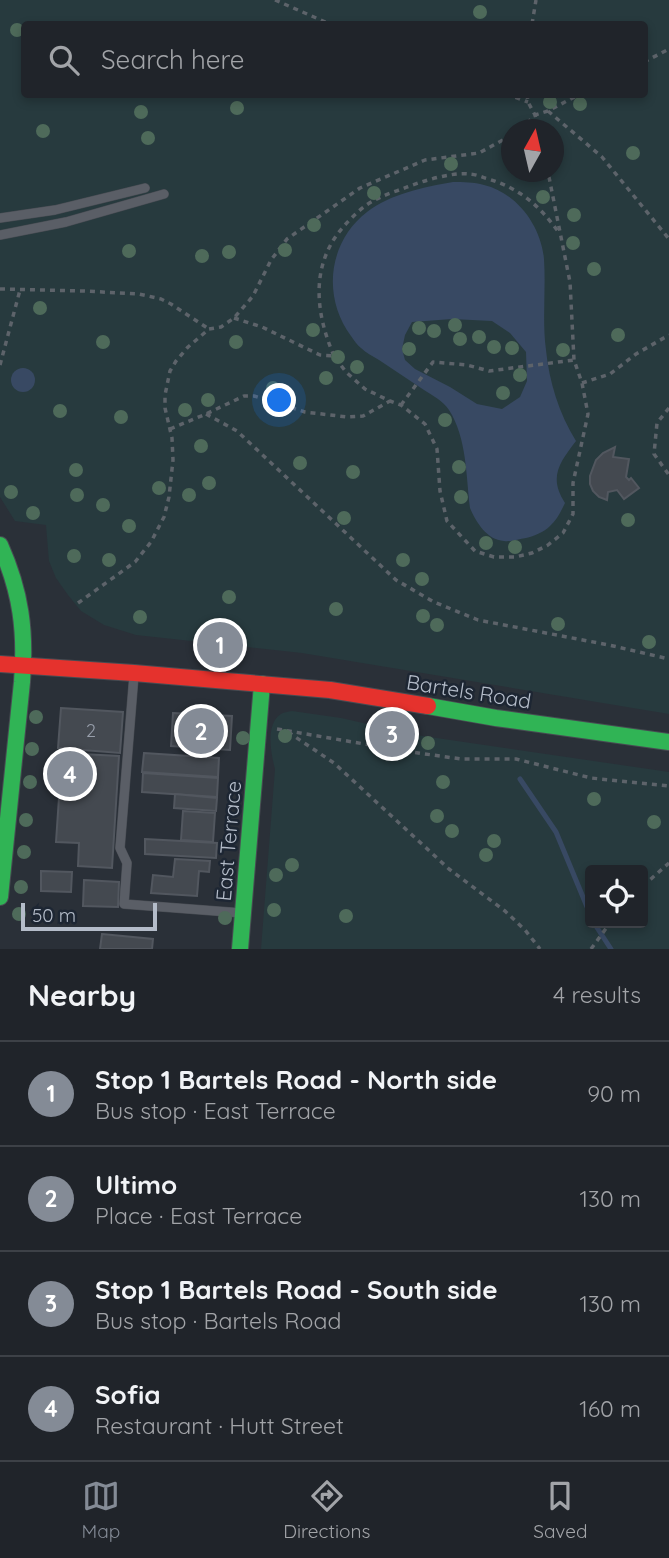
<!DOCTYPE html>
<meta charset="utf-8">
<style>
body{margin:0;font-family:Quicksand,sans-serif;background:#282c32;color:#f1f3f6}
.controls{position:absolute;right:21px;bottom:21px;display:grid;overflow:hidden;border-radius:7px;box-shadow:0 4px 10px #0003}
.controls button{width:63px;height:63px;display:grid;place-items:center;padding:0;border:0;border-bottom:2px solid #3d4147;background:#20242a;color:#f1f3f6;font:35px sans-serif}
.compass{position:absolute;left:501px;top:119px;width:63px;height:63px;border-radius:50%;background:#20242a;box-shadow:0 4px 10px #0003;rotate:8deg}
.scale{position:absolute;left:21px;bottom:18px;width:136px;box-sizing:border-box;padding-left:7px;border:4px solid #b4bcc9;border-top:0;font-size:19px;line-height:24px;white-space:nowrap;color:#b4bcc9;-webkit-text-stroke:5px #1d2633;paint-order:stroke}
.you{position:absolute;left:280px;top:401px;width:24px;height:24px;margin:-18px;border:5px solid #fff;border-radius:50%;background:#1a73e8;box-shadow:0 0 0 10px #1a73e833}
.badge{display:grid;place-items:center;width:46px;height:46px;border-radius:50%;background:#848b96;color:#fff;font-size:23px;font-weight:700}
.pin{position:absolute;translate:-50% -50%;border:4px solid #fff;box-shadow:0 2px 7px #0006}
.list{margin:0;padding:0;list-style:none}
h2{display:flex;justify-content:space-between;align-items:center;height:91px;margin:0;padding:0 28px;font-size:30px}
h2 small{font-size:23px;font-weight:400;color:#a2a4a8}
.list li{display:grid;grid-template-columns:46px 1fr auto;gap:21px;align-items:center;box-sizing:border-box;height:105px;padding:0 28px;border-top:2px solid #3d4147}
.list b{display:block;font-size:26px;white-space:nowrap}
.list p{margin:0;font-size:23px;white-space:nowrap;color:#a2a4a8}
.list em{font-size:23px;font-style:normal;color:#a2a4a8}
.icon{flex:none;width:38px;height:38px;fill:none;stroke:currentColor;stroke-width:2;stroke-linecap:round;stroke-linejoin:round}
.map{position:relative;flex:none;width:669px;height:949px;overflow:hidden}
.search{position:absolute;background:#20242a;box-shadow:0 4px 10px #0003;left:21px;right:21px;top:21px;height:77px;display:flex;align-items:center;gap:18px;box-sizing:border-box;padding:0 24px;border-radius:7px;color:#a2a4a8;font-size:26px}
.sheet{height:511px;background:#20242a}
nav{display:flex;justify-content:space-around;align-items:center;box-sizing:border-box;height:98px;border-top:2px solid #3d4147;background:#20242a;font-size:19px;color:#a2a4a8}
nav a{display:grid;justify-items:center;gap:4px}
nav .on{color:#848b96}
.map>svg:first-child{display:block}
</style>
<div class="map">
<svg width="669" height="949" viewBox="0 0 669 949">
<rect width="100%" height="100%" fill="#2a3038"/>
<g fill="#273a3e" fill-rule="evenodd">
<path d="M0 0H669V714L302 653 136 635 104 625 81 611 68 595 56 578 49 561 46 525 15 521 0 497ZM24 24H644V94H24ZM512 130H554V172H512Z"/>
<path d="M292 711 341 718 416 735 669 772V949H261L275 769C271 754 265 724 281 714 284 712 288 712 292 711ZM643 870V923H590V870Z"/>
</g>
<g fill="#384963" fill-rule="evenodd">
<path d="M453 182C463 182 474 182 484 185 517 193 541 226 544 259 546 290 542 320 546 350 549 381 559 414 576 441 560 462 548 477 565 503 561 511 557 520 550 526 544 532 534 536 526 538 519 539 511 542 504 541 487 540 476 522 470 508 466 476 467 438 449 410 443 401 432 395 424 390 409 380 394 370 379 360 373 356 366 353 361 348 357 345 354 340 351 336 322 297 328 242 367 212 390 194 424 187 453 182ZM452 319 492 321 510 333 526 352 527 381 520 397 502 409 477 404 450 387 415 369 405 360 402 349 405 335 412 322Z"/>
<circle cx="23" cy="380" r="12"/>
</g>
<g fill="none" stroke-linecap="round" stroke-linejoin="round">
<g stroke="#384963" stroke-width="5">
<polyline points="520,779 556,832 590,914"/>
<polyline points="594,923 611,949"/>
</g>
</g>
<g fill="#444950" stroke="#52575f" stroke-width="2">
<polygon points="615,447 613,457 629,459 626,477 629,480 631,478 639,488 624,499 617,490 608,492 607,500 599,497 593,491 590,484 590,476 596,460 603,453"/>
<polygon points="61,708 123,712 120,753 58,748"/>
<polygon points="173,713 232,716 230,750 171,746"/>
<polygon points="62,753 119,756 112,868 78,866 79,843 56,842"/>
<polygon points="144,753 219,758 218,777 142,772"/>
<polygon points="143,773 218,778 217,797 142,792"/>
<polygon points="175,794 217,798 216,811 174,808"/>
<polygon points="183,811 215,813 213,842 181,840"/>
<polygon points="145,839 217,843 216,858 145,854"/>
<polygon points="175,859 210,861 209,872 199,871 197,896 151,893 153,875 173,877"/>
<polygon points="41,871 72,872 71,892 41,891"/>
<polygon points="84,880 119,882 118,907 83,906"/>
<polygon points="102,934 153,939 152,949 100,949"/>
</g>
<g fill="none" stroke-linecap="round" stroke-linejoin="round">
<defs>
<g id="lane">
<polyline points="0,218 55,210 145,188"/>
<polyline points="0,235 66,222 164,194"/>
<polyline points="134,675 120,848 127,863 124,904 242,913"/>
</g>
<g id="fast">
<path d="M0 545C21 592 26 631 22 682L0 897"/>
<polyline points="428,706 496,718 669,742"/>
<polyline points="240,949 262,684"/>
</g>
<polyline id="jam" points="0,664 134,673 330,690 428,706"/>
</defs>
<use href="#lane" stroke="#484c53" stroke-width="10"/>
<use href="#fast" stroke="#484c53" stroke-width="18"/>
<use href="#jam" stroke="#484c53" stroke-width="18"/>
<g stroke="#5d636a" stroke-width="3.5" stroke-dasharray="5 5" stroke-linecap="butt">
<polyline points="275,0 330,24"/>
<polyline points="532,24 536,0"/>
<polyline points="644,62 669,49"/>
<polyline points="506,94 528,102"/>
<polyline points="527,94 528,102 535,115 539,130"/>
<polyline points="548,111 602,157 669,239"/>
<polyline points="520,130 535,115 548,111 580,94"/>
<polyline points="0,289 84,291 139,294 161,299 171,304 209,329"/>
<polyline points="234,318 262,327 320,355 334,356 346,372 365,389 390,401 401,405 425,424 437,449 440,491 447,521 475,551 494,557 515,557 532,553 548,545 563,533 573,514 573,483 588,414 582,383 574,360 570,282 548,172"/>
<path d="M334 356C315 312 310 264 344 226 353 216 365 204 377 199 386 194 397 191 407 187 423 181 451 172 469 174 474 174 480 176 485 178 520 188 539 205 560 234"/>
<polyline points="0,365 20,290"/>
<polyline points="582,383 610,374 636,354 669,335"/>
<polyline points="401,405 433,362 467,365 489,371 574,360"/>
<polyline points="669,408 657,423 654,454 669,475"/>
<polyline points="206,414 237,431 396,580 434,602 478,620 609,645 669,659"/>
<polyline points="170,429 206,414 244,396 254,396 305,412 347,417 363,416 390,401"/>
<polyline points="78,603 135,562 151,542 164,517 169,497 173,460 172,438 165,408 165,395 170,371 176,361 188,347 209,329 221,327 234,318 253,296 271,260 287,239 360,188 425,160 479,153 512,135"/>
<polyline points="277,729 411,752 461,759 516,759 591,778 669,786"/>
<polyline points="288,732 334,763 449,869 505,911 525,930 540,949"/>
<polyline points="643,886 669,863"/>
<polyline points="591,949 610,923"/>
</g>
<use href="#lane" stroke="#5a5e66" stroke-width="9"/>
<use href="#fast" stroke="#30b455" stroke-width="16"/>
<use href="#jam" stroke="#e5322d" stroke-width="16"/>
</g>
<g fill="#4e6a5a">
<circle cx="480" cy="12" r="7"/>
<circle cx="17" cy="30" r="7"/>
<circle cx="550" cy="102" r="7"/>
<circle cx="580" cy="104" r="7"/>
<circle cx="237" cy="108" r="7"/>
<circle cx="141" cy="112" r="7"/>
<circle cx="43" cy="131" r="7"/>
<circle cx="148" cy="138" r="7"/>
<circle cx="633" cy="153" r="7"/>
<circle cx="451" cy="164" r="7"/>
<circle cx="374" cy="193" r="7"/>
<circle cx="543" cy="197" r="7"/>
<circle cx="574" cy="215" r="7"/>
<circle cx="314" cy="225" r="7"/>
<circle cx="573" cy="243" r="7"/>
<circle cx="285" cy="250" r="7"/>
<circle cx="129" cy="251" r="7"/>
<circle cx="229" cy="252" r="7"/>
<circle cx="202" cy="256" r="7"/>
<circle cx="594" cy="269" r="7"/>
<circle cx="40" cy="308" r="7"/>
<circle cx="455" cy="325" r="7"/>
<circle cx="419" cy="328" r="7"/>
<circle cx="313" cy="330" r="7"/>
<circle cx="434" cy="331" r="7"/>
<circle cx="618" cy="335" r="7"/>
<circle cx="479" cy="337" r="7"/>
<circle cx="460" cy="339" r="7"/>
<circle cx="103" cy="342" r="7"/>
<circle cx="236" cy="342" r="7"/>
<circle cx="494" cy="347" r="7"/>
<circle cx="512" cy="348" r="7"/>
<circle cx="409" cy="349" r="7"/>
<circle cx="563" cy="350" r="7"/>
<circle cx="338" cy="357" r="7"/>
<circle cx="357" cy="367" r="7"/>
<circle cx="520" cy="375" r="7"/>
<circle cx="326" cy="378" r="7"/>
<circle cx="273" cy="388" r="7"/>
<circle cx="503" cy="393" r="7"/>
<circle cx="208" cy="400" r="7"/>
<circle cx="185" cy="410" r="7"/>
<circle cx="60" cy="411" r="7"/>
<circle cx="121" cy="417" r="7"/>
<circle cx="445" cy="420" r="7"/>
<circle cx="201" cy="446" r="7"/>
<circle cx="300" cy="463" r="7"/>
<circle cx="459" cy="467" r="7"/>
<circle cx="76" cy="470" r="7"/>
<circle cx="353" cy="472" r="7"/>
<circle cx="209" cy="483" r="7"/>
<circle cx="159" cy="488" r="7"/>
<circle cx="11" cy="492" r="7"/>
<circle cx="77" cy="495" r="7"/>
<circle cx="189" cy="495" r="7"/>
<circle cx="461" cy="497" r="7"/>
<circle cx="103" cy="505" r="7"/>
<circle cx="33" cy="513" r="7"/>
<circle cx="344" cy="518" r="7"/>
<circle cx="628" cy="520" r="7"/>
<circle cx="129" cy="526" r="7"/>
<circle cx="486" cy="543" r="7"/>
<circle cx="515" cy="547" r="7"/>
<circle cx="74" cy="556" r="7"/>
<circle cx="109" cy="560" r="7"/>
<circle cx="403" cy="560" r="7"/>
<circle cx="422" cy="579" r="7"/>
<circle cx="229" cy="597" r="7"/>
<circle cx="336" cy="609" r="7"/>
<circle cx="423" cy="616" r="7"/>
<circle cx="140" cy="617" r="7"/>
<circle cx="558" cy="624" r="7"/>
<circle cx="437" cy="625" r="7"/>
<circle cx="649" cy="642" r="7"/>
<circle cx="36" cy="717" r="7"/>
<circle cx="285" cy="736" r="7"/>
<circle cx="243" cy="738" r="7"/>
<circle cx="428" cy="743" r="7"/>
<circle cx="32" cy="749" r="7"/>
<circle cx="30" cy="782" r="7"/>
<circle cx="443" cy="782" r="7"/>
<circle cx="594" cy="799" r="7"/>
<circle cx="437" cy="816" r="7"/>
<circle cx="26" cy="820" r="7"/>
<circle cx="654" cy="822" r="7"/>
<circle cx="452" cy="831" r="7"/>
<circle cx="494" cy="841" r="7"/>
<circle cx="24" cy="852" r="7"/>
<circle cx="486" cy="855" r="7"/>
<circle cx="292" cy="865" r="7"/>
<circle cx="276" cy="875" r="7"/>
<circle cx="21" cy="887" r="7"/>
<circle cx="274" cy="910" r="7"/>
<circle cx="19" cy="914" r="7"/>
<circle cx="346" cy="916" r="7"/>
<circle cx="225" cy="918" r="7"/>
</g>
<g text-anchor="middle" dominant-baseline="central" stroke-width="5" stroke-linejoin="round" paint-order="stroke">
<g font-size="18" fill="#989fab">
<text x="91" y="730">2</text>
</g>
<g font-size="21" fill="#b4bcc9" stroke="#1d2633">
<text transform="translate(469 691) rotate(9)">Bartels Road</text>
<text transform="translate(228 841) rotate(-85)">East Terrace</text>
</g>
</g>
</svg>
<div class="controls">
<button><svg class="icon" aria-label="locate" viewBox="0 0 24 24"><circle cx="12" cy="12" r="6"/><path d="M12 2v4M12 18v4M2 12h4M18 12h4"/></svg></button>
</div>
<svg class="compass" viewBox="-18 -18 36 36"><path d="M0-13l5 13h-10z" fill="#e53935"/><path d="M0 13l5-13h-10z" fill="#a2a4a8"/></svg>
<div class="scale">50 m</div>
<div class="you"></div>
<div class="pin badge" style="left:220px;top:645px">1</div>
<div class="pin badge" style="left:201px;top:731px">2</div>
<div class="pin badge" style="left:392px;top:734px">3</div>
<div class="pin badge" style="left:70px;top:774px">4</div>
<div class="search"><svg class="icon" aria-label="search" viewBox="0 0 24 24"><circle cx="10" cy="10" r="6"/><path d="M15 15l6 6"/></svg>Search here</div>
</div>
<section class="sheet">
<h2>Nearby<small>4 results</small></h2>
<ul class="list">
<li><span class="badge">1</span><div><b>Stop 1 Bartels Road - North side</b><p>Bus stop · East Terrace</p></div><em>90 m</em></li>
<li><span class="badge">2</span><div><b>Ultimo</b><p>Place · East Terrace</p></div><em>130 m</em></li>
<li><span class="badge">3</span><div><b>Stop 1 Bartels Road - South side</b><p>Bus stop · Bartels Road</p></div><em>130 m</em></li>
<li><span class="badge">4</span><div><b>Sofia</b><p>Restaurant · Hutt Street</p></div><em>160 m</em></li>
</ul>
</section>
<nav>
<a class="on"><svg class="icon" aria-label="map" viewBox="0 0 24 24"><path d="M3 6l6-2 6 2 6-2v14l-6 2-6-2-6 2zM9 4v14M15 6v14"/></svg>Map</a>
<a><svg class="icon" aria-label="directions" viewBox="0 0 24 24"><path d="M12 3l9 9-9 9-9-9zM9 14v-3h6M13 9l2 2-2 2"/></svg>Directions</a>
<a><svg class="icon" aria-label="saved" viewBox="0 0 24 24"><path d="M7 4h10v16l-5-4-5 4z"/></svg>Saved</a>
</nav>
